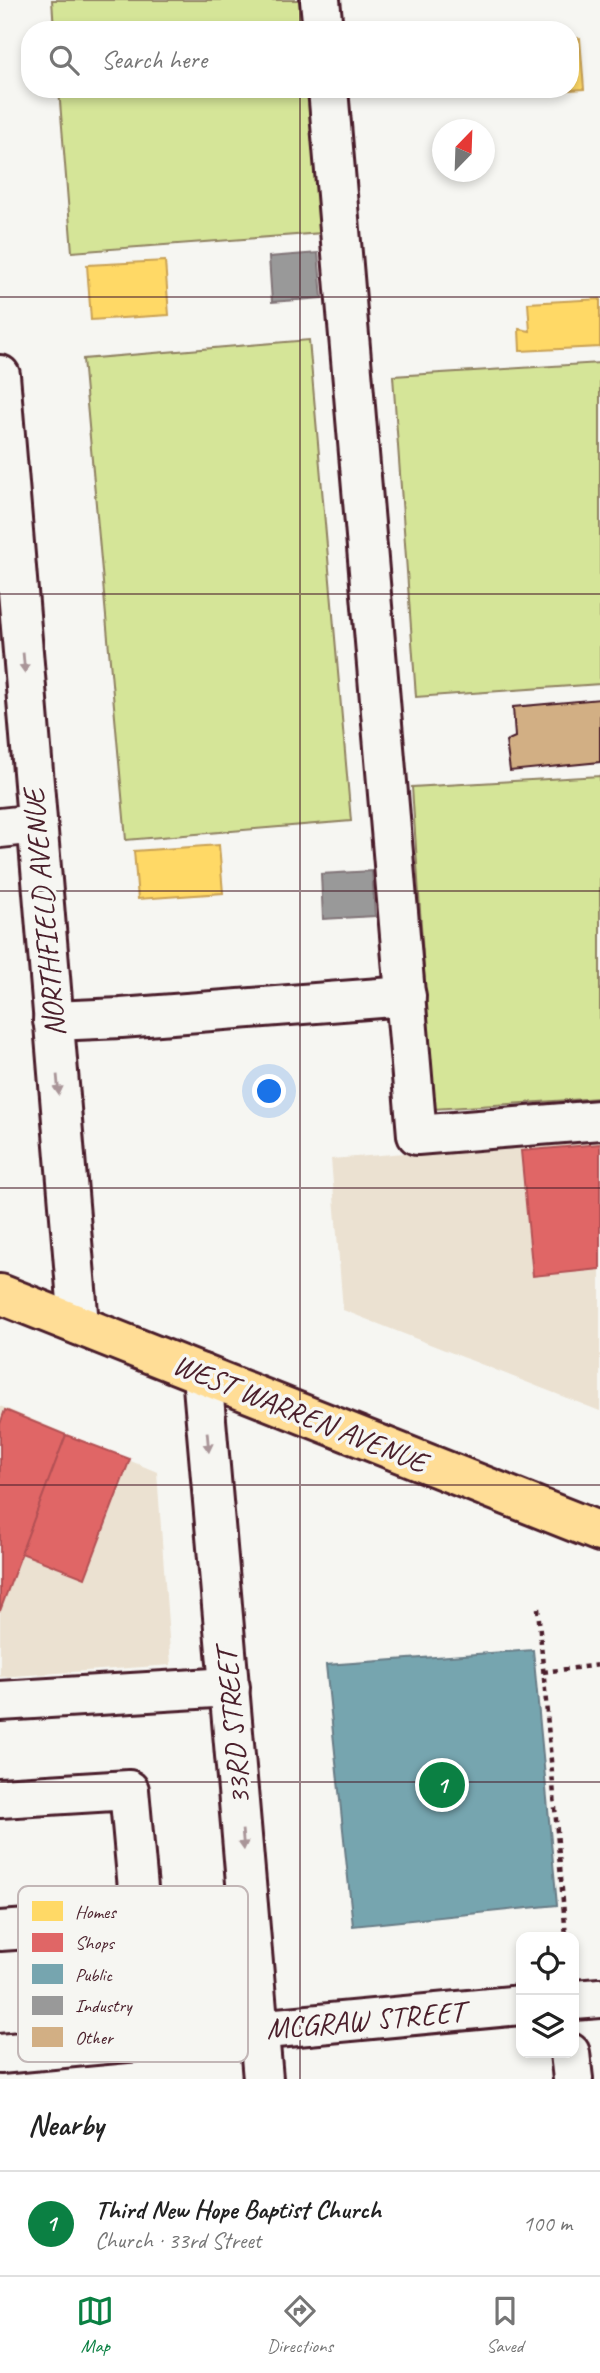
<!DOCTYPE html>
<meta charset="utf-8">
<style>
body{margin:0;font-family:Caveat,sans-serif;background:#f2f2f2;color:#222}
.controls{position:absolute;right:21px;bottom:21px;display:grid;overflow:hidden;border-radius:14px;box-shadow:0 4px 10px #0003}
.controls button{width:63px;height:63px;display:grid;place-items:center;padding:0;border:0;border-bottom:2px solid #e0e0e0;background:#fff;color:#222;font:35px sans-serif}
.compass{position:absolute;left:432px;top:119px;width:63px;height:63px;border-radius:50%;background:#fff;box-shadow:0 4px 10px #0003;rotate:23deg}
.you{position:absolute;left:270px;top:1092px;width:24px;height:24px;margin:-18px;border:5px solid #fff;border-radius:50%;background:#1a73e8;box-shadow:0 0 0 10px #1a73e833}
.badge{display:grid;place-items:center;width:46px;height:46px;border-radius:50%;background:#0b8043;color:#fff;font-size:23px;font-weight:700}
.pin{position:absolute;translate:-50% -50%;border:4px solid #fff;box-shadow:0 2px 7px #0006}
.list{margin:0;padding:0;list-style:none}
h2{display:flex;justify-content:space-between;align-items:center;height:91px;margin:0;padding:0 28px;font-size:30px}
h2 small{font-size:23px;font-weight:400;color:#767676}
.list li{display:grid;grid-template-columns:46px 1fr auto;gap:21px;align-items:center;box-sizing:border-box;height:105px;padding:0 28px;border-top:2px solid #e0e0e0}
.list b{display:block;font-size:26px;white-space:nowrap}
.list p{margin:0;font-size:23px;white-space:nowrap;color:#767676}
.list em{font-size:23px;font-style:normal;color:#767676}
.icon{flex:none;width:38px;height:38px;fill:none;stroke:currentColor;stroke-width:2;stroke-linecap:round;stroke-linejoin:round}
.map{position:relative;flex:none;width:600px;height:2079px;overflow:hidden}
.search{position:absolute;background:#fff;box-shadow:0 4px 10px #0003;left:21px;right:21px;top:21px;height:77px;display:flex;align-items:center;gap:18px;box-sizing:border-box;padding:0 24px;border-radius:28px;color:#767676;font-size:26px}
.sheet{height:196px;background:#fff}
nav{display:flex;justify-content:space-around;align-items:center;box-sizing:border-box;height:98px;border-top:2px solid #e0e0e0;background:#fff;font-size:19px;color:#767676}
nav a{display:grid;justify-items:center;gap:4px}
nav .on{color:#0b8043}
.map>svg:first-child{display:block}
</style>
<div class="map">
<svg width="600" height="2079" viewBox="0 0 600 2079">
<rect width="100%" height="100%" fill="#f6f6f2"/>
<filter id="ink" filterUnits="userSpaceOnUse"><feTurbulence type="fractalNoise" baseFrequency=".0143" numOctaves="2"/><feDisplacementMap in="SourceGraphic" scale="14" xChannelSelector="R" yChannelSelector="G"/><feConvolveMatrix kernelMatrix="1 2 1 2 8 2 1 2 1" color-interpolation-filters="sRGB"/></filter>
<g filter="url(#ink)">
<g fill="#ebe1d1">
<polygon points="600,1137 600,1411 343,1310 331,1159"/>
<polygon points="0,1406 157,1472 171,1665 0,1677"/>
</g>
<g fill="#d5e598" stroke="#908262" stroke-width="2">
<polygon points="52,0 304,0 306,30 54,30"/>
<polygon points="59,89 311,89 322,233 72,252"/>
<polygon points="309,340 351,821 126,840 83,359"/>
<polygon points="600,363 600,684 416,697 393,376"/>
<polygon points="600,776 600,1098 433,1109 412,787"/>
</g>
<g fill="#ffd966" stroke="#c9a154" stroke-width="2">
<polygon points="580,38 584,89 477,96 477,89 570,89 570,39"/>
<polygon points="165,261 169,315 91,320 87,265"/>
<polygon points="600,299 600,347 520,351 519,329 530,331 528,303"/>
<polygon points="219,845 223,893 138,899 134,851"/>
</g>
<g fill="#e06666" stroke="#b35154" stroke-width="2">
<polygon points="600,1144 600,1269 533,1276 521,1151"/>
<polygon points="5,1410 66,1435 0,1611 0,1424"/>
<polygon points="66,1435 130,1459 85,1578 21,1553"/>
</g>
<polygon fill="#76a5af" stroke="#697d87" stroke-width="2" points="533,1650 557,1905 353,1926 326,1665"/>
<g fill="#999" stroke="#817478" stroke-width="2">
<polygon points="318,253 322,298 272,302 269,257"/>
<polygon points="372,871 375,916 323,919 321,874"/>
</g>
<polygon fill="#d2af84" stroke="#4a1f2b" stroke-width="2" points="600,699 600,762 510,771 506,741 515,737 513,707"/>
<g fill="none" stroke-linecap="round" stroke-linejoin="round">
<defs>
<g id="minor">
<polyline points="320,0 323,30"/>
<polyline points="328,89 417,1135 600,1120"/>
<polyline points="0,375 79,1325"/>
<polyline points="0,828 37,824"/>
<polyline points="53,1021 121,1018 406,996"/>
<polyline points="202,1374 263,2079"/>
<polyline points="0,1701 230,1687"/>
<polyline points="0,1798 129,1790 141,1921"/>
<polyline points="0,1931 141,1921 248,1908"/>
<polyline points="574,2000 600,1998"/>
<polyline points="570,2053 573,2079"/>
<polyline points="0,2054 521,2005"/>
</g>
<polyline id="major" points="0,1294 600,1532"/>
</defs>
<use href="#minor" stroke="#4a1f2b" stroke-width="44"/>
<use href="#major" stroke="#4a1f2b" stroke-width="44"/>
<g stroke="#4a1f2b" stroke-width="4.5" stroke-dasharray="5 5" stroke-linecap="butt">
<polyline points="538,1608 566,1937"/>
<polyline points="543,1672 599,1665"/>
</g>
<use href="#minor" stroke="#f6f6f2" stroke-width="38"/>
<use href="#major" stroke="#ffdd96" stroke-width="38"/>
</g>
<defs><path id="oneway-solid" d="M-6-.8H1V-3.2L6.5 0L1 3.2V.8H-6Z" transform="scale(1.75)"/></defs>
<g fill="#a99598">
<use href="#oneway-solid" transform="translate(24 663) rotate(85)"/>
<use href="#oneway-solid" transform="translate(58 1085) rotate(85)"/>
<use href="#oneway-solid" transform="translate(208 1442) rotate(85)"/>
<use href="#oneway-solid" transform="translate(243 1840) rotate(85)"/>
</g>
</g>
<path fill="none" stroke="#4a1f2b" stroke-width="2" stroke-opacity="0.55" d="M300 0V30M300 89V2079M0 297H600M0 594H600M0 891H600M0 1188H600M0 1485H600M0 1782H600"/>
<g text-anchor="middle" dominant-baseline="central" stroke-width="7" stroke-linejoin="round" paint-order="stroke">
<g font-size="30" fill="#4a1f2b" stroke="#f6f6f2">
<text transform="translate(44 913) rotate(-95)">NORTHFIELD AVENUE</text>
<text transform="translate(300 1413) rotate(22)">WEST WARREN AVENUE</text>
<text transform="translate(233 1727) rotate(-95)">33RD STREET</text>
<text transform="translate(365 2020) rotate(-5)">MCGRAW STREET</text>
</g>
</g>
<rect x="18" y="1886" width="230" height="176" rx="10" fill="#f6f6f2" stroke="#c2b6b6" stroke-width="2"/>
<rect x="32" y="1901" width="31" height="20" fill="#ffd966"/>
<rect x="32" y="1933" width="31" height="19" fill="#e06666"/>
<rect x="32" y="1964" width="31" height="20" fill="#76a5af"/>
<rect x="32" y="1996" width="31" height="19" fill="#999"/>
<rect x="32" y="2027" width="31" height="20" fill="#d2af84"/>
<g font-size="19" fill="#4a1f2b">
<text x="75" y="1918">Homes</text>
<text x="75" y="1949">Shops</text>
<text x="75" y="1981">Public</text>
<text x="75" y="2012">Industry</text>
<text x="75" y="2044">Other</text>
</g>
</svg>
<div class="controls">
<button><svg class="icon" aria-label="locate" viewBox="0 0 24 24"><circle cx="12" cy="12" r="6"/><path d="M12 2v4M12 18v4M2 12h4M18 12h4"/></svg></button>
<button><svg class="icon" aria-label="layers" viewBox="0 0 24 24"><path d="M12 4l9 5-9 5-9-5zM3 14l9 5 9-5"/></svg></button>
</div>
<svg class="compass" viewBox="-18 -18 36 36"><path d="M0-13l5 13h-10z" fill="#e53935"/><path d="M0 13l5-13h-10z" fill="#767676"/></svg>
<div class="you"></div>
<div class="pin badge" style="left:442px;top:1785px">1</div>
<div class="search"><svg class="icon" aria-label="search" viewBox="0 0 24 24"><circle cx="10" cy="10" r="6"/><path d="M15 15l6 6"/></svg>Search here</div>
</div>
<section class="sheet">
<h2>Nearby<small></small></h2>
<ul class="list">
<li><span class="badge">1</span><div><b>Third New Hope Baptist Church</b><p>Church · 33rd Street</p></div><em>100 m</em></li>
</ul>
</section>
<nav>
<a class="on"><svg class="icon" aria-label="map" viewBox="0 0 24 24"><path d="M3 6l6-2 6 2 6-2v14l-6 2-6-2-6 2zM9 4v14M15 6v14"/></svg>Map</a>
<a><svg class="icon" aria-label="directions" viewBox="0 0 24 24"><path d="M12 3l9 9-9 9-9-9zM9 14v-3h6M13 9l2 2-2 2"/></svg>Directions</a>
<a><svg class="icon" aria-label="saved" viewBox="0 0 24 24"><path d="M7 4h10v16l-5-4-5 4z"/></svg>Saved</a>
</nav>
